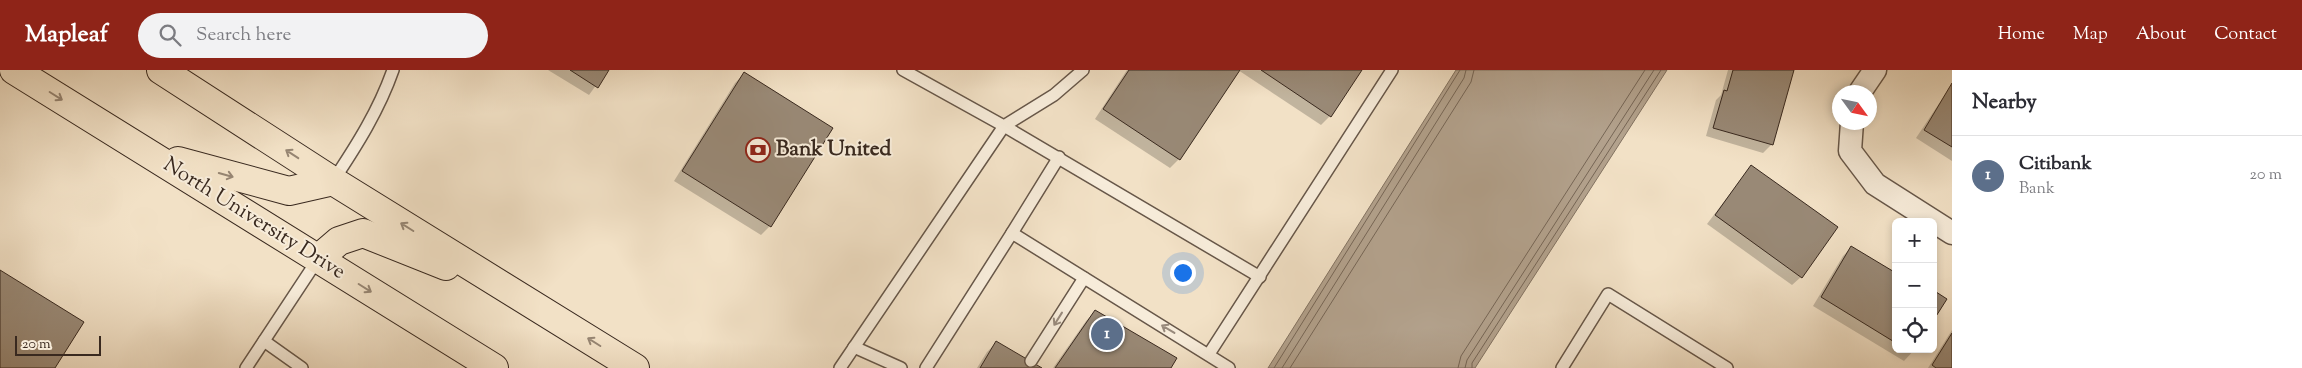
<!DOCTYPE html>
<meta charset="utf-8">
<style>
body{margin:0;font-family:"Sorts Mill Goudy",serif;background:#f2f2f3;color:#2b2b33}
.controls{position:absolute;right:15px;bottom:15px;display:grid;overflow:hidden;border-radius:8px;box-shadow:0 2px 8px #0003}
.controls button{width:45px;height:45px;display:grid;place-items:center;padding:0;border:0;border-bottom:1px solid #e1e1e2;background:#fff;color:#2b2b33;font:25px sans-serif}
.compass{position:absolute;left:1832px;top:15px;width:45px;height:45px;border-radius:50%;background:#fff;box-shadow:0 2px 8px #0003;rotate:123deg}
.scale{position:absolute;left:15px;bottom:12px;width:86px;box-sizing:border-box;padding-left:5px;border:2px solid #39291f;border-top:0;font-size:14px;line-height:18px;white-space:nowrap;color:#39291f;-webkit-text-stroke:4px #f7ecda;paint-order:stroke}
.you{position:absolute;left:1182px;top:202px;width:18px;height:18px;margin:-12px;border:4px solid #fff;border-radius:50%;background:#1a73e8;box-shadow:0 0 0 8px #1a73e833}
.badge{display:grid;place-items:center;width:32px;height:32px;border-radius:50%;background:#8f2418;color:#fff;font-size:16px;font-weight:700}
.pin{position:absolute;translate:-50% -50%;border:2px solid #fff;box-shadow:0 1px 5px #0006}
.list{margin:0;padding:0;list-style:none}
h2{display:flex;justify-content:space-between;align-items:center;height:65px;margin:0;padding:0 20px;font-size:21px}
h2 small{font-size:16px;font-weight:400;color:#7c7c81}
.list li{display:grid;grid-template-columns:32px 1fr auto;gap:15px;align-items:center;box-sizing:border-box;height:80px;padding:0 20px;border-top:1px solid #e1e1e2}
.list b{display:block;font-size:19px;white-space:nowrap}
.list p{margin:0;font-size:16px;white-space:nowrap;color:#7c7c81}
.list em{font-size:16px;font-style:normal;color:#7c7c81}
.icon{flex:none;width:28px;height:28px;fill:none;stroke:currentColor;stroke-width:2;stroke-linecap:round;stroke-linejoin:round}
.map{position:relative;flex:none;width:1952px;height:298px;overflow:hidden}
header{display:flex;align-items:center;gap:30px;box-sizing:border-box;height:70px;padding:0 25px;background:#8f2418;color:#fff}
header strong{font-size:24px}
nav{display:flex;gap:28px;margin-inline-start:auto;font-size:18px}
.search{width:350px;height:45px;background:#f2f2f3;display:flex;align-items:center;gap:12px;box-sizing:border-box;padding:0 18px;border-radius:28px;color:#7c7c81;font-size:19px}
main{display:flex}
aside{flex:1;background:#fff}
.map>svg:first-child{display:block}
</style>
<header>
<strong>Mapleaf</strong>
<div class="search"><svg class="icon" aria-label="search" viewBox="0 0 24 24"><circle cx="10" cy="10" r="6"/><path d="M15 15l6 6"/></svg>Search here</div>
<nav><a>Home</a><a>Map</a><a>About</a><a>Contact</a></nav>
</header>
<main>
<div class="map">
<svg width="1952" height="298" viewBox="0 0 1952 298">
<rect width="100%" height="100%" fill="#f2e1c6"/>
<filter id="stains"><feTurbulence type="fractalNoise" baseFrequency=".004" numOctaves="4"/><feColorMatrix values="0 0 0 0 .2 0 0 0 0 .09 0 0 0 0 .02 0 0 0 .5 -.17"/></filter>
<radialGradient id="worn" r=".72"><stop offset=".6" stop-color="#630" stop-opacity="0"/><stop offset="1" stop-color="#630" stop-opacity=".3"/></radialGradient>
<polygon fill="#b3a28d" stroke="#827261" points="1456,0 1667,0 1475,298 1268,298"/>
<g fill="#0003">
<polygon points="548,0 607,0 589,25"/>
<polygon points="1127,0 1238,0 1179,89 1170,98 1095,49"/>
<polygon points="1238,0 1361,0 1330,46 1321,55"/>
<polygon points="1728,0 1793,0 1772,74 1763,83 1706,66 1716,30 1721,25"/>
<polygon points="744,4 770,156 761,165 674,111 735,13"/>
<polygon points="1952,14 1952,91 1916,68"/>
<polygon points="1751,96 1801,207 1792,215 1707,154"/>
<polygon points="1851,178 1896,205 1896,279 1915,279 1904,291 1813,236 1843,186"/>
<polygon points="1095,242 1170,298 1053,298 1086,251"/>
<polygon points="1952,260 1952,298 1928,298"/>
<polygon points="996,273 1040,298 977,298 987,282"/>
</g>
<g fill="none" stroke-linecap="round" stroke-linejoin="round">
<g stroke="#766656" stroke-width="1">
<polyline points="1274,298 1460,0"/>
<polyline points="1282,298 1464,8 1466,0"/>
<polyline points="1290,298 1471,12 1474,0"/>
<polyline points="1458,298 1461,286 1645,0"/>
<polyline points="1465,298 1467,290 1654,0"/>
<polyline points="1472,298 1472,293 1661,0"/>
</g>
</g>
<g fill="#998976" stroke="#39291f">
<polygon points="570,0 609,0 598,18"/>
<polygon points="1129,0 1240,0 1180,90 1103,39"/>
<polygon points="1261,0 1362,0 1331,47"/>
<polygon points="1733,0 1794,0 1773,75 1713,58 1724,20 1727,21"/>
<polygon points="744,2 833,58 771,157 682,101"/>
<polygon points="1952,13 1952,77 1924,60"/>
<polygon points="1751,95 1838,157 1802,208 1715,145"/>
<polygon points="1851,176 1896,203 1896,273 1821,227"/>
<polygon points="0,200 84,252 55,298 0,298"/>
<polygon points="1933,220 1947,229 1933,251"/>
<polygon points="1095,240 1177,288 1171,298 1055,298"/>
<polygon points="1952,263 1952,298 1936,298 1932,295"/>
<polygon points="996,271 1042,298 980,298"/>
</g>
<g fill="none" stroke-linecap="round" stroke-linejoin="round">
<defs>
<g id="lane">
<polyline points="903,0 1004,56 1054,25 1083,0"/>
<path d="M333 111C357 75 379 40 393 0"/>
<polyline points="1012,163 1059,87"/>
<polyline points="264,271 302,298"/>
<polyline points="854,277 901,298"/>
<polyline points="1209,284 1392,0"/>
<polyline points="1031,291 1084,208"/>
<polyline points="246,298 318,189"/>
<polyline points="840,298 1004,56 1260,207"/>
<polyline points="926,298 1012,163 1229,298"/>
<polyline points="1562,298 1608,224 1727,298"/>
</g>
<g id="street">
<polyline points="1860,22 1875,0"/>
<polyline points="1852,52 1850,81 1875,114 1952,163"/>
</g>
<g id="primary">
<polyline points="14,0 494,298"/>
<polyline points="161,0 333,111 635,298"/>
<polyline points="178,91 289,121 333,111"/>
<polyline points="318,189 339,171 363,163 446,196"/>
</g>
</defs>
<use href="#lane" stroke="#675749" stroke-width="14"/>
<use href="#street" stroke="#675749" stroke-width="25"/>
<use href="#primary" stroke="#39291f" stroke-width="30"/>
<use href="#lane" stroke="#f7ecda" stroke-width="11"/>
<use href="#street" stroke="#f7ecda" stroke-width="22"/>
<use href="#primary" stroke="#f2e1c6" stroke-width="28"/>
</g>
<defs><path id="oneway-shaft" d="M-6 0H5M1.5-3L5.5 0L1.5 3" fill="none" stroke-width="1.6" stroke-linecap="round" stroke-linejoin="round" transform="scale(1.25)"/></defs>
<g stroke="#968572">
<use href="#oneway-shaft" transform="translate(56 26) rotate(32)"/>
<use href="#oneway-shaft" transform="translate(292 84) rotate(-147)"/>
<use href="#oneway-shaft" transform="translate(226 105) rotate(16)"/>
<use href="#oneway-shaft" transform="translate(407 157) rotate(-148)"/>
<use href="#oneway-shaft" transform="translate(365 218) rotate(32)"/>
<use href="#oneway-shaft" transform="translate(594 272) rotate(-148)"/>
</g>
<g stroke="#988a7c">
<use href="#oneway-shaft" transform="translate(1058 249) rotate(122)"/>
<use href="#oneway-shaft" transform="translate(1168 259) rotate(-149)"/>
</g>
<defs>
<symbol id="bank-ring" viewBox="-11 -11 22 22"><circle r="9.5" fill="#f7ecda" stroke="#8f2418" stroke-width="1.5"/><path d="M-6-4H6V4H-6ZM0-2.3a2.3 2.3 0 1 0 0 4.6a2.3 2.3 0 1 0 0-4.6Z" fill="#8f2418"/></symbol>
</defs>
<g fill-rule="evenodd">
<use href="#bank-ring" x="744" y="66" width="28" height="28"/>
</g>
<g text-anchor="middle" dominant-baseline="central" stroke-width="4" stroke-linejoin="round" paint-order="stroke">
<g font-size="21" font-weight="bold" fill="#39291f" stroke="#f7ecda" text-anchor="start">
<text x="776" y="80">Bank United</text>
</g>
<g font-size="21" fill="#39291f" stroke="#f7ecda">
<text transform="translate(254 149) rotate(32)">North University Drive</text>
</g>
</g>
<rect width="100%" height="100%" filter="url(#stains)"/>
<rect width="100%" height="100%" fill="url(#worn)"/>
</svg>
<div class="controls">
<button>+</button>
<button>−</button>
<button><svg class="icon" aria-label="locate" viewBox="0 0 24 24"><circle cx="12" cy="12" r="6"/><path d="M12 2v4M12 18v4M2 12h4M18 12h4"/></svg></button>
</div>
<svg class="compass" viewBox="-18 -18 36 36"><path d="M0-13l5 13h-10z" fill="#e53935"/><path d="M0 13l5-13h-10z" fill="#7c7c81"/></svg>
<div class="scale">20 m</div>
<div class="you"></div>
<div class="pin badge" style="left:1107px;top:264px;background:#5c6f8a">1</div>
</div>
<aside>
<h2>Nearby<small></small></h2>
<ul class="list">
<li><span class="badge" style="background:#5c6f8a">1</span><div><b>Citibank</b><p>Bank</p></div><em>20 m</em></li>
</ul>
</aside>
</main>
